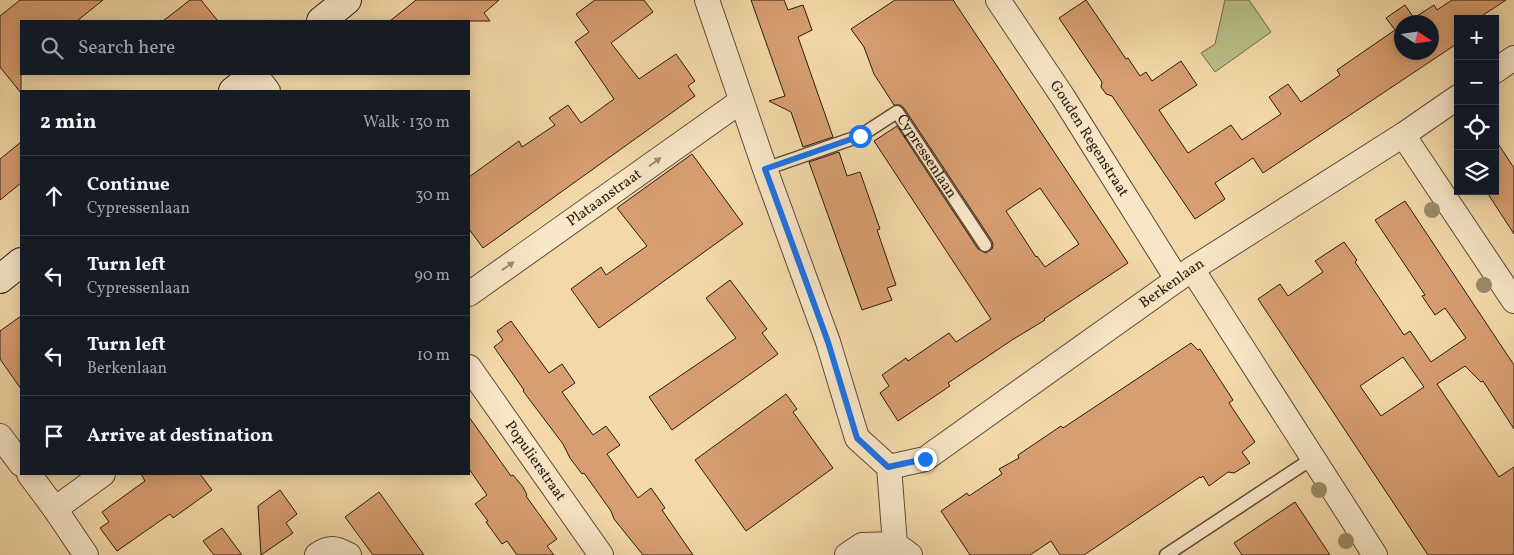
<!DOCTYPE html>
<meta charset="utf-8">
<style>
body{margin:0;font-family:Vollkorn,serif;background:#20242c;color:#f1f3f6}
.controls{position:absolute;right:15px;top:15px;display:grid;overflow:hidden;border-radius:0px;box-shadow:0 2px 12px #0003}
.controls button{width:45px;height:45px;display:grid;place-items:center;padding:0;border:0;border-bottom:1px solid #363941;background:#171b24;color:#f1f3f6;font:25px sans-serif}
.compass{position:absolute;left:1394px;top:15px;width:45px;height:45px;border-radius:50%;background:#171b24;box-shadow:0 2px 12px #0003;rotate:102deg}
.stop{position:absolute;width:15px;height:15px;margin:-11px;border:4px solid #1a73e8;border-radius:50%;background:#fff}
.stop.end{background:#1a73e8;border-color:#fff;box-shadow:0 1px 5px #0008}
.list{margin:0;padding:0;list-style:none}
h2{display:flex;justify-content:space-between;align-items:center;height:65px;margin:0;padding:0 20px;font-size:21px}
h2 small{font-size:16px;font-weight:400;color:#9ea1a6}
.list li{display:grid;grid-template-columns:32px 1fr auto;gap:15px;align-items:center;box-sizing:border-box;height:80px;padding:0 20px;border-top:1px solid #363941}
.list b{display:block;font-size:19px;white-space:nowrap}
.list p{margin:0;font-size:16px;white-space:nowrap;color:#9ea1a6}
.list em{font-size:16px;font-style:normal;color:#9ea1a6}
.icon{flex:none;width:28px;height:28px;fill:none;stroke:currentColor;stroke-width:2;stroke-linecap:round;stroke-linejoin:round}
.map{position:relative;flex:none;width:1514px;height:555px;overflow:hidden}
.search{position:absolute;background:#171b24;box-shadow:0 2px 12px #0003;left:20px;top:20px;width:450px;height:55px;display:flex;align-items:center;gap:12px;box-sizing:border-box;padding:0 18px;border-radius:0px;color:#9ea1a6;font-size:19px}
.panel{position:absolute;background:#171b24;box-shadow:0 2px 12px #0003;left:20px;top:90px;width:450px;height:385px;border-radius:0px}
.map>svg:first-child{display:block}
</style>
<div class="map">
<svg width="1514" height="555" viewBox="0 0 1514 555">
<rect width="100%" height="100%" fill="#f3d9a9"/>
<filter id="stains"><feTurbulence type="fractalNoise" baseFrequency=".004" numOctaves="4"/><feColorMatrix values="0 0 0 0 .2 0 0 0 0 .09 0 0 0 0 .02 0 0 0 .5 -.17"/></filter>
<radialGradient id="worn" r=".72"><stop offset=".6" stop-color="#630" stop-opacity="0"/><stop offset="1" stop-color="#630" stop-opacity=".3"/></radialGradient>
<polygon fill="#b9bf89" stroke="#726c4c" points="1225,0 1249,0 1271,32 1215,72 1201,53 1215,44"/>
<g fill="#d79e71" stroke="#2b1a10" fill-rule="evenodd">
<polygon points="20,0 103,0 77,21 21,21 21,93 0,67 0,16"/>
<polygon points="190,0 201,0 218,21 163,21"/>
<polygon points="416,0 499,0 484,13 490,21 390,21"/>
<polygon points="595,0 644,0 653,12 611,43 639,79 676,54 695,81 688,86 695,96 483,248 469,229 469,177 519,141 522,147 555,125 549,118 568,105 581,123 614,99 575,42 589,32 576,14"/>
<polygon points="751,0 784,0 788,10 803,5 812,30 798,37 833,137 803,147 791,112 769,101 785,96"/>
<path d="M895 0H953L1128 263 1044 319 1045 320 1012 340 948 383 950 386 898 421 880 393 889 386 882 375 906 358 908 361 949 333 956 342 991 319 874 141 897 126 978 249 986 253 992 249 993 245 992 241 904 108 900 105H894L874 74 864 47 851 29ZM1040 188 1079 244 1045 267 1037 256 1036 257 1006 211Z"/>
<path d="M1086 0 1126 59 1128 58 1140 76 1146 72 1152 81 1181 61 1197 85 1159 110 1188 153 1231 125 1242 140 1281 114 1269 97 1288 84 1301 102 1320 89 1340 75 1337 70 1395 30 1386 18 1405 5 1414 18 1434 5 1437 10 1452 0H1506L1477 19H1458V43L1263 173 1253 158 1215 183 1225 199 1195 219 1112 96 1106 94 1101 87 1102 82 1059 18ZM1402 22H1432V52H1402Z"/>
<polygon points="1495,139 1514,168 1514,234 1486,191 1495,191"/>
<polygon points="21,142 21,183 0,200 0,159"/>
<polygon points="839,152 847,176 860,172 880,229 877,230 896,285 887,288 892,300 862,310 809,162"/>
<polygon points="692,154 743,224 599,328 571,289 601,267 606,275 647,246 617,208"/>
<path d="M1405 201 1514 365V429L1483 381 1481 382 1465 366 1437 384 1499 477 1514 467V555H1428L1258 299 1280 284 1288 296 1323 272 1315 261 1344 242 1357 260 1355 262 1404 335 1410 331 1431 362 1466 338 1445 308 1435 315 1422 296 1425 295 1375 220ZM1403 357 1424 387 1381 416 1360 386Z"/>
<polygon points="730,280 767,329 762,333 778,354 672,430 649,397 736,338 706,298"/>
<polygon points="21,316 21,389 0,359 0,331"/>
<polygon points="511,321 549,373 562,364 575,383 562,392 593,435 606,426 620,445 607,454 638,498 651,488 665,508 662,510 693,555 643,555 614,519 611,511 584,473 582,474 570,458 563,444 523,391 524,390 494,347 503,340 497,331"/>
<polygon points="1191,343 1198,350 1200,349 1233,400 1229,403 1255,442 1242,452 1250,463 1234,473 1228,472 1209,486 1203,476 1201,478 1200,477 1084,555 1060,555 1051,541 1030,555 970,555 941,511 967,493 969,496 1002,474 999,469 1019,458 1018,455 1061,426 1063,428"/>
<polygon points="786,394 797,409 793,412 833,468 746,531 695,460"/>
<polygon points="469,417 511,476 513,475 523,487 527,495 526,496 557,539 547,546 554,555 517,555 507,541 502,544 486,522 488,521 475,504 487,495 469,469"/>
<polygon points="141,474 200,474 212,490 173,518 170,514 117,551 100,528 109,522 102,512 145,481"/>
<polygon points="280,490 297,514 286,523 293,533 261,555 258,506"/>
<polygon points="379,492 424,555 373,555 345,517"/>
<polygon points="1295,502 1330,555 1242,555 1234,543"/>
<polygon points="222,528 242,555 214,555 203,541"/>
</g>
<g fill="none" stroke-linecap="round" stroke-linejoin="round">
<defs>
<g id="lane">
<path id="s1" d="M765 169 860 136 897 112 985 245"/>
<polyline points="1166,555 1313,458"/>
</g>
<g id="street">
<polyline points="707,0 765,169 828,342 857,438 889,467 895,544 910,555"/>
<path id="s2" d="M998 0 1063 97 1177 279"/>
<polyline points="1495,71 1514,58"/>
<polyline points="255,74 268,91"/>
<polyline points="1403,135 1514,301"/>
<polyline points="1192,269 1375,555"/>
<path id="s3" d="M469 294 741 101"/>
<path id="s4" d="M469 367 601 555"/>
<polyline points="0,436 21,464"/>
<path id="s5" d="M889 467 925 459 1192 269 1403 135 1458 97"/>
<polyline points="29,474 55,509 86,555"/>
<polyline points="55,509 103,474"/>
<path d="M317 555C330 546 336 548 349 555"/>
<polyline points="847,555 862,545 895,544"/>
</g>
<g id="secondary">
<polyline points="321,21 347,0"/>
<polyline points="233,91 255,74"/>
<polyline points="0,279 21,262"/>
</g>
</defs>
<use href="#lane" stroke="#5d4a36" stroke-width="15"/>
<use href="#street" stroke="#5d4a36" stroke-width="26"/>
<use href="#secondary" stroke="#2b1a10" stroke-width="30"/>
<use href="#lane" stroke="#f7e6c7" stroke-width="12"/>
<use href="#street" stroke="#f7e6c7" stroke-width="24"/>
<use href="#secondary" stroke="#f7e6c7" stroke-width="28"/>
</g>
<g fill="#9d8b69">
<circle cx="1432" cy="210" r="8"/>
<circle cx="1484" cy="285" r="8"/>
<circle cx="1319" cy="490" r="8"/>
<circle cx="1346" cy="541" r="8"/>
</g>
<defs><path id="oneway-solid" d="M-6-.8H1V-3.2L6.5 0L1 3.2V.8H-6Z" transform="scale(1.25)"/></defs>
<g fill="#9b8a75">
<use href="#oneway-solid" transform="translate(655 162) rotate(-35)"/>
<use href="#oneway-solid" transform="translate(508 266) rotate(-35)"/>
</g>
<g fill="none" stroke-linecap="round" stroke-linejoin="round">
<polyline stroke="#1a73e8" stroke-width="6" points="860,136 765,169 828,342 857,438 888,467 925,459"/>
</g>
<g text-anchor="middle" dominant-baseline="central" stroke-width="4" stroke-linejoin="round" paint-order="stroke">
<g font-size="15" fill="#2b1a10" stroke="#f7e6c7">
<text stroke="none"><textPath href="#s2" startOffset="166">Gouden Regenstraat</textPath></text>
<text stroke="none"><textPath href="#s1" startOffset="198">Cypressenlaan</textPath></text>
<text stroke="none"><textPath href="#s3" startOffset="166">Plataanstraat</textPath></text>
<text stroke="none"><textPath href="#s5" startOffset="340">Berkenlaan</textPath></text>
<text stroke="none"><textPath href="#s4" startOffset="115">Populierstraat</textPath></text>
</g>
</g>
<rect width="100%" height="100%" filter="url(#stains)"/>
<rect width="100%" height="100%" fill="url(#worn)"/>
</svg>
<div class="controls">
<button>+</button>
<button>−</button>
<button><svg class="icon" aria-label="locate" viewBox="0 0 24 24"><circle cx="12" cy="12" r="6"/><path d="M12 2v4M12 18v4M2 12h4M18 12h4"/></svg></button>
<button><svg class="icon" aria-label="layers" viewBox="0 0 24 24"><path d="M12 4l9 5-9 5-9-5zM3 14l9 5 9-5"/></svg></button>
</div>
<svg class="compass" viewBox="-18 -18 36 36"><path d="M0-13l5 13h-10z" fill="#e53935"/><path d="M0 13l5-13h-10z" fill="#9ea1a6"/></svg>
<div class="stop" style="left:860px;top:136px"></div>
<div class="stop end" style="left:925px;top:459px"></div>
<div class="search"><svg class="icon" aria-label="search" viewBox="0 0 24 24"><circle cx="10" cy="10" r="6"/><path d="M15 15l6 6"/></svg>Search here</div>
<section class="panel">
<h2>2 min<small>Walk · 130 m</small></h2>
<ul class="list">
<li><svg class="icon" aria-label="ahead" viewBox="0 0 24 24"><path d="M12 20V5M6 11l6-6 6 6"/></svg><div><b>Continue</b><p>Cypressenlaan</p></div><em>30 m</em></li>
<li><svg class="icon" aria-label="left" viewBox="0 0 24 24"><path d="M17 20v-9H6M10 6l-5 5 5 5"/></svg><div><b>Turn left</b><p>Cypressenlaan</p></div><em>90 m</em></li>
<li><svg class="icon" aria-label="left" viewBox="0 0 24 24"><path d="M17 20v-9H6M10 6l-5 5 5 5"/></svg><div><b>Turn left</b><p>Berkenlaan</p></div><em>10 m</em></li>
<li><svg class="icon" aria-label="arrive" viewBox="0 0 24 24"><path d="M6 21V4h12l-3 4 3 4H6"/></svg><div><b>Arrive at destination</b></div></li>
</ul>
</section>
</div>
